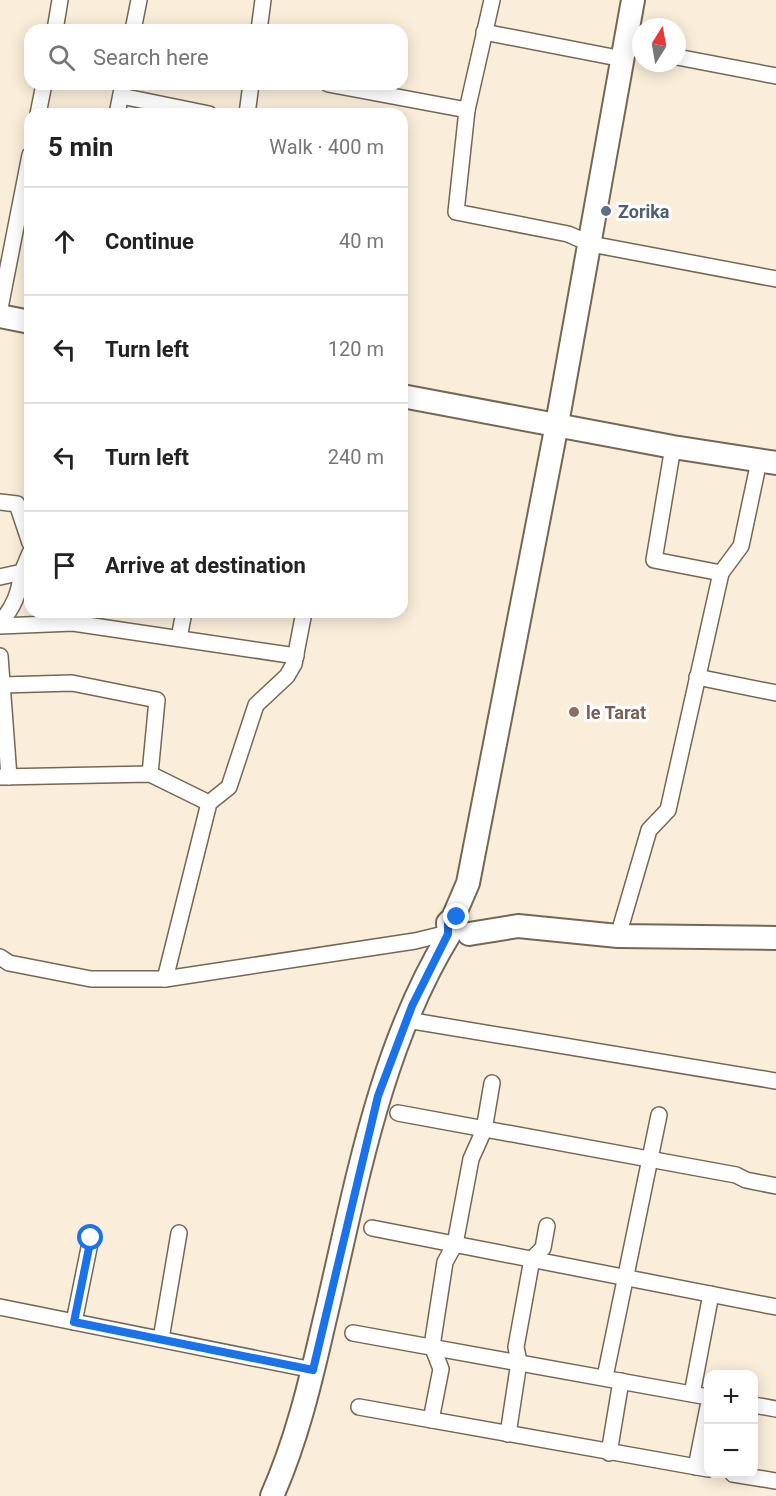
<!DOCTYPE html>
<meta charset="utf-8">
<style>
body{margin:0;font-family:Roboto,sans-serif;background:#f6f6f6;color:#222}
.controls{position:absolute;right:18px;bottom:18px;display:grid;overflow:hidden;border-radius:12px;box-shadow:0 3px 15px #0003}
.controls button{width:54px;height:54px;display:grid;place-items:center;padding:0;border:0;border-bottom:2px solid #e0e0e0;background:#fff;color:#222;font:30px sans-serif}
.compass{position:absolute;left:632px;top:18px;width:54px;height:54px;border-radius:50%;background:#fff;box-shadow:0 3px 15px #0003;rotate:11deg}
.stop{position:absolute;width:18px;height:18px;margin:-14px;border:4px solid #1a73e8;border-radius:50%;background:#fff}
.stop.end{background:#1a73e8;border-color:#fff;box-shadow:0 2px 6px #0008}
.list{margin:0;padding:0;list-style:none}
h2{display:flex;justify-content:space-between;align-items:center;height:78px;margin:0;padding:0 24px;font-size:26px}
h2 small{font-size:20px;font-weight:400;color:#767676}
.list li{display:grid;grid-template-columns:39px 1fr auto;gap:18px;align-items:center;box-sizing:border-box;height:108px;padding:0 24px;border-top:2px solid #e0e0e0}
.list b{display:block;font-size:22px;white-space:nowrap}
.list em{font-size:20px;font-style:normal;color:#767676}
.icon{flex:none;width:33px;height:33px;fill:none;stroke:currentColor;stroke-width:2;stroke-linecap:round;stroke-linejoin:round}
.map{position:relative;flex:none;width:776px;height:1496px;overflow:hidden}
.search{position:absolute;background:#fff;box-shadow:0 3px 15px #0003;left:24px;top:24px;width:384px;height:66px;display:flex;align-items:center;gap:15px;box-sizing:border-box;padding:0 21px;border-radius:18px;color:#767676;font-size:22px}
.panel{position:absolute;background:#fff;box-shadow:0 3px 15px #0003;left:24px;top:108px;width:384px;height:510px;border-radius:18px}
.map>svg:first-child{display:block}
</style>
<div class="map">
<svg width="776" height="1496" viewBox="0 0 776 1496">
<rect width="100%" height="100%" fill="#faeeda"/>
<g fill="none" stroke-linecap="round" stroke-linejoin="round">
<defs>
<g id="street">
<polyline points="492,0 467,110 456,212 568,234 591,244 776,279"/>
<polyline points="55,30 60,0"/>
<polyline points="133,30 139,0"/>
<polyline points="259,30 263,0"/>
<polyline points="484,32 623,59"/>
<polyline points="625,47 641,50"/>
<polyline points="677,57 776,76"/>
<polyline points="328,84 467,110"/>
<polyline points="121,96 209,114"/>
<polyline points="38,114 44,84"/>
<polyline points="117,114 123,84"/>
<polyline points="247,114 251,84"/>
<polyline points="0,308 30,155"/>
<polyline points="0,502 17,504 30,543"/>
<polyline points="721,573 741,546 759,461"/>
<polyline points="0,577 22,572 30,553"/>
<path d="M0 623C14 607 19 593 22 572"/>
<polyline points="0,626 73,623 296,656"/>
<polyline points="179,638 184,612"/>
<polyline points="0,656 9,777"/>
<polyline points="697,677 776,693"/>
<polyline points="2,685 72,683 157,700 150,774"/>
<polyline points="0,777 150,774 209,803"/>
<polyline points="618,936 649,830 668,810 721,573 654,560 673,447"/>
<polyline points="0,957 9,963 91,979 165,979 415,941 448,933"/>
<polyline points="165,979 209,803 229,787 256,705 287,676 294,664 304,612"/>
<polyline points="407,1020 776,1081"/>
<polyline points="398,1113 736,1175 746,1180 776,1186"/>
<polyline points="372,1228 776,1307"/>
<polyline points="0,1307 313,1370"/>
<polyline points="74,1322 91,1238"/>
<polyline points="353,1333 708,1397"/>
<polyline points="161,1339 179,1233"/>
<polyline points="605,1377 659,1115"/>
<polyline points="692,1394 711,1294"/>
<polyline points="754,1405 776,1409"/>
<polyline points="359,1407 708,1469"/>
<polyline points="431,1420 441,1369 432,1346 445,1262 455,1244 471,1159 484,1130 492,1083"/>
<polyline points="508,1434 519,1362 516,1347 532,1259 543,1248 547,1226"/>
<polyline points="609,1453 621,1381"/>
<polyline points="696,1467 708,1407"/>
<polyline points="733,1474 776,1481"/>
</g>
<g id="secondary">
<polyline points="0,316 30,322"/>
<polyline points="402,396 673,447 776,463"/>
<polyline points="469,934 518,926 618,936 776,938"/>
<path d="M272 1496C296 1442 310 1384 323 1327 355 1194 377 1053 449 935L448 923 453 918 468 883 557 424 633 0"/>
</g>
</defs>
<use href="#street" stroke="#736856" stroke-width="18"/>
<use href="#secondary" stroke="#736856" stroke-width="26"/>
<use href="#street" stroke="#fff" stroke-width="15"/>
<use href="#secondary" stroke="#fff" stroke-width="22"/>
</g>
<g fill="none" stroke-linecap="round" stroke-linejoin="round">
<polyline stroke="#1a73e8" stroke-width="8" points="91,1238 74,1322 313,1370 378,1096 412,1006 448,934 448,923 457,917"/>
</g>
<circle fill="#5c6f8a" stroke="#fff" stroke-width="2" cx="606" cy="211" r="6"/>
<circle fill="#8d6e63" stroke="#fff" stroke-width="2" cx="574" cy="712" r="6"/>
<g text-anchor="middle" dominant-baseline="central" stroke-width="6" stroke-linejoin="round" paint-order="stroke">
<g font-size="18" font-weight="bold" fill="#4e5e75" stroke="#fff" text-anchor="start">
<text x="618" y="211">Zorika</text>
</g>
<g font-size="18" font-weight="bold" fill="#785e54" stroke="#fff" text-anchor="start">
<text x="586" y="712">le Tarat</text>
</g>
</g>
</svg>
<div class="controls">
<button>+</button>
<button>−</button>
</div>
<svg class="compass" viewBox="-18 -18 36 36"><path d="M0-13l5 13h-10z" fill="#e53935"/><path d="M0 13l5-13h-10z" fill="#767676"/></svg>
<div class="stop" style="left:91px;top:1238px"></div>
<div class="stop end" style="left:457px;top:917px"></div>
<div class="search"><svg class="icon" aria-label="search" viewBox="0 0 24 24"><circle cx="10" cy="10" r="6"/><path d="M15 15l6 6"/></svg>Search here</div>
<section class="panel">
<h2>5 min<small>Walk · 400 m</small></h2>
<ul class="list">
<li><svg class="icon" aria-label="ahead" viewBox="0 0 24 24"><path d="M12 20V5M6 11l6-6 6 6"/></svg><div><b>Continue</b></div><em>40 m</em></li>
<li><svg class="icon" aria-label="left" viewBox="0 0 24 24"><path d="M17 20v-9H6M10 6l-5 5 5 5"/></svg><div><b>Turn left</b></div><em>120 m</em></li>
<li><svg class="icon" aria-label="left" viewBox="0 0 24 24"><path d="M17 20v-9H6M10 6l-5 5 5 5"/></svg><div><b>Turn left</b></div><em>240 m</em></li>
<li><svg class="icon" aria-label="arrive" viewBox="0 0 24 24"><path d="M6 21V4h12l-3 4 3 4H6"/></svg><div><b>Arrive at destination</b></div></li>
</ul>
</section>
</div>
